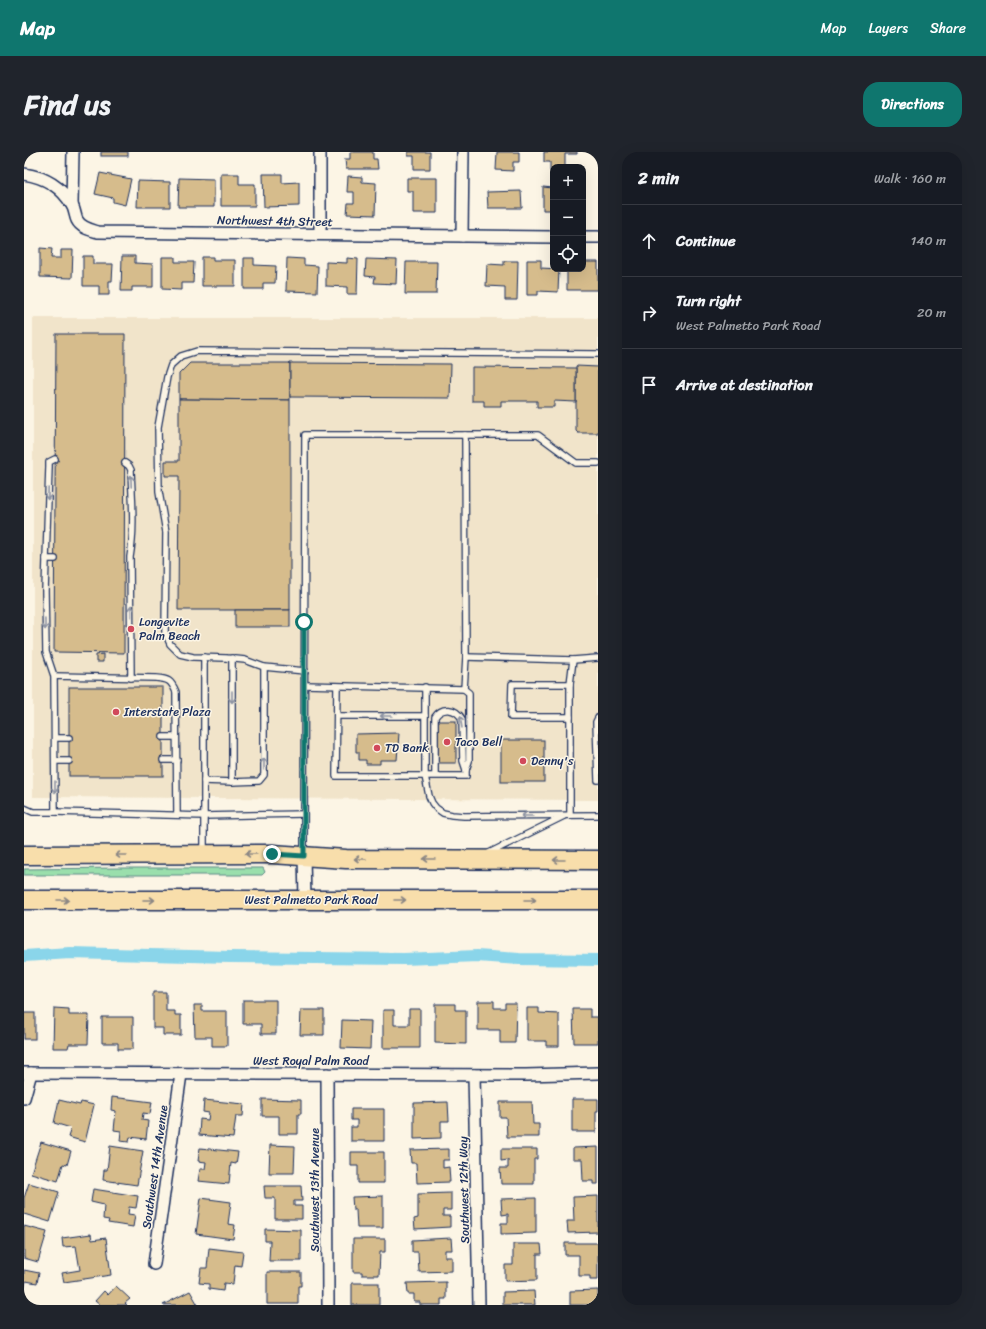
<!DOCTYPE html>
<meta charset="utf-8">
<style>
body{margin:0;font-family:Sriracha,sans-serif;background:#20242c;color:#f1f3f6}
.controls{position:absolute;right:12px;top:12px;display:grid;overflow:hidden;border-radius:8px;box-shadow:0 4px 16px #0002}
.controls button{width:36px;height:36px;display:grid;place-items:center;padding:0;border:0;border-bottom:1px solid #363941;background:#171b24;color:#f1f3f6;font:20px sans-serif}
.stop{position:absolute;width:12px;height:12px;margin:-9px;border:3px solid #0f766e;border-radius:50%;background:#fff}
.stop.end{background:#0f766e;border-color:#fff;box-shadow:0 1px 4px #0008}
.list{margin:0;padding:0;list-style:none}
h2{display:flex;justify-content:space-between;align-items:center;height:52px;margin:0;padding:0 16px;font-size:17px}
h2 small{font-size:13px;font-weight:400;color:#9ea1a6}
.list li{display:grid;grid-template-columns:26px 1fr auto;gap:12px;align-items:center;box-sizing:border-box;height:72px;padding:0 16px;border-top:1px solid #363941}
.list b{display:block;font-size:15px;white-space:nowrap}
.list p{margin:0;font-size:13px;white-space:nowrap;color:#9ea1a6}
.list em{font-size:13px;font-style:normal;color:#9ea1a6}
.icon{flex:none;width:22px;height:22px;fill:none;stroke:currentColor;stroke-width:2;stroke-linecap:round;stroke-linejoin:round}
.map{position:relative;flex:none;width:574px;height:1153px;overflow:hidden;border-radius:16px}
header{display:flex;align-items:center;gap:24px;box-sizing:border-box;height:56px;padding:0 20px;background:#0f766e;color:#fff}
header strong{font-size:19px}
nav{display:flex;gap:22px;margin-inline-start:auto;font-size:14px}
.intro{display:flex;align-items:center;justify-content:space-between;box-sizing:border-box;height:96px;padding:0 24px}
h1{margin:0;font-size:28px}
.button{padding:10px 18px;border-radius:16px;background:#0f766e;color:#fff;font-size:14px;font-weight:700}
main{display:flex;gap:24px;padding:0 24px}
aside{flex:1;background:#171b24;border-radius:16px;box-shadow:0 4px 16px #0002}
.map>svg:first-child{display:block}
</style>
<header>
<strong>Map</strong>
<nav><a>Map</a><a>Layers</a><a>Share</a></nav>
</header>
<div class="intro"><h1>Find us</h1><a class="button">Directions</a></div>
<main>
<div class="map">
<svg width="574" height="1153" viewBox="0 0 574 1153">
<rect width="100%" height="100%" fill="#fcf5e5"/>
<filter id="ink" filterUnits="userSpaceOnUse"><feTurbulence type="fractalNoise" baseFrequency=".025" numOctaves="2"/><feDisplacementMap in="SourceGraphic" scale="8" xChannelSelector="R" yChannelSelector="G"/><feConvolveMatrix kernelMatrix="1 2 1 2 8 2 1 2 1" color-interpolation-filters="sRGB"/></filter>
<g filter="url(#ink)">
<polygon fill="#f1e4ca" points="9,166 574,166 574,648 9,645"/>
<polygon fill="#9adfac" stroke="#5a8785" points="97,716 239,716 241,720 238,723 0,723 0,717"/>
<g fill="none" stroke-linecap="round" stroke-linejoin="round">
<polyline stroke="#8ad5ea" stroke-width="12" points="0,804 46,801 206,805 380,807 453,804 495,807 574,808"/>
</g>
<g fill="#d6bc8c" stroke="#1b2f5e">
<rect x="77" y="0" width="27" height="4"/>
<polygon points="326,0 349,0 349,7 353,7 354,17 322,17 321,7 326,7"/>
<polygon points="384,0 406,0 406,17 390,17 390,4 384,4"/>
<polygon points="473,0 495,0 495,10 489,10 489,19 472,18"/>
<polygon points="520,0 553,0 553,2 541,2 541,15 529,15 529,19 526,19 526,10 520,10"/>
<polygon points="76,21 107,27 101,53 89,50 89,46 71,42"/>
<polygon points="197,22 215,22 215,32 231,32 231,54 197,54"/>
<polygon points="239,22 258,22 258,31 275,30 275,54 240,55"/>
<polygon points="324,24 338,25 338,30 352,31 351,63 323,62 324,51 330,51 330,40 323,40"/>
<polygon points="155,26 190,27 190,55 154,55"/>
<polygon points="383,26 413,26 413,61 389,61 389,39 383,39"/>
<polygon points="114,29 146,30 146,55 113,55"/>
<polygon points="519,35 529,36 529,58 519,58"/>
<polygon points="497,39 498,56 464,56 463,40"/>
<polygon points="16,96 28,97 27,106 37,106 37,98 49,98 48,126 16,125"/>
<polygon points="59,104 69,104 69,112 89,112 88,129 85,129 85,143 75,143 75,134 59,134"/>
<polygon points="98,104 111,104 111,111 129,112 129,135 108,135 108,139 97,139"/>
<polygon points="138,105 151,105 151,110 170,110 169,131 157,131 157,138 138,137"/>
<polygon points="178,105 189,105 189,108 211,108 211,134 178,134"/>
<polygon points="220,106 230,106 230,113 252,114 251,131 239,131 239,137 220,137"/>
<polygon points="263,106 280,107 280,113 294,114 293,140 262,139"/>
<polygon points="323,106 334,107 333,142 323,142 323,135 302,134 302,110 323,111"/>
<polygon points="342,107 373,108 372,132 350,131 351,125 341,124"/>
<polygon points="503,108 517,108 517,116 535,117 534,140 514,139 514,143 503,143"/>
<polygon points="480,109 494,109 493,148 481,148 481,135 462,134 463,112 480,113"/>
<polygon points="382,110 413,110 412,142 381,142"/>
<polygon points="561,110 574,110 574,138 543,138 543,117 559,117 559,116 561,116"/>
<polygon points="32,182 101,182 100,501 30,500"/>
<polygon points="166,211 266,211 266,248 155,247 155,222"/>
<polygon points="266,211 427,212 426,246 266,245"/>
<polygon points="552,214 574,215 574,281 554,281 552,279"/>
<polygon points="448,215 552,216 552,250 530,249 530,255 513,255 513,249 477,249 477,254 460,254 460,249 448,249"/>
<polygon points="155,247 266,248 266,458 154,458 155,324 141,324 141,309 155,309"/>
<rect x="211" y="458" width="55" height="17"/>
<polygon points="79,502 79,510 72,510 72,503"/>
<rect x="45" y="535" width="94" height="89"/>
<rect x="414" y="569" width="18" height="42"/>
<polygon points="375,581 373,608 356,608 356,612 342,612 342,608 335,608 335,600 332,600 332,582"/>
<rect x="477" y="588" width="43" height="42"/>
<polygon points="129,840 142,840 142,859 151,859 151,863 157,863 157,883 139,883 139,876 129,876"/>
<polygon points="219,848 252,848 252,882 237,882 237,872 219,872"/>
<polygon points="454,849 470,849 470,856 481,856 481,851 492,851 491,891 476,891 476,878 454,878"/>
<polygon points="411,852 431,852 431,858 442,858 442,892 411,891"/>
<polygon points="170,853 178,853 178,859 203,859 203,894 188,894 188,885 171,885"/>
<polygon points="30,856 45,857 45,863 65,863 64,892 45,892 44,896 29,896"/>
<polygon points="503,856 515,856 515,861 535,862 535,894 522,894 522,889 503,889"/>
<polygon points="385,857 396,857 396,896 359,896 359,858 370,858 370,873 385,873"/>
<polygon points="549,857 566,857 566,865 574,865 574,891 550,891"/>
<polygon points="277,858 300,858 300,883 276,883"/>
<rect x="0" y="861" width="11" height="26"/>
<polygon points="78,865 109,865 109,897 94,897 94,891 78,891"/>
<polygon points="318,868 347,869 346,897 317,896"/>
<polygon points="88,945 128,950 126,962 119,961 118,968 124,969 122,987 106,985 105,990 96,989 97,979 90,978 92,959 87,958"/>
<polygon points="238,947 277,948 277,962 274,962 274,982 255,982 255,964 238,964"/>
<polygon points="548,947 574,947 574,959 572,959 572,980 548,980"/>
<polygon points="35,948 56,953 57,950 70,953 61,990 44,985 47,976 30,971"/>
<polygon points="180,948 220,952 219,964 212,964 209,986 175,983 176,967 184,968 185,961 179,960"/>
<polygon points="424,950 425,969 417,969 417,986 390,987 390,951"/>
<polygon points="476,950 508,950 509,972 515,972 515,985 483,985 482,965 476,965"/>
<polygon points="327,957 360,957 360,989 327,989 327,975 333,975 333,968 327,968"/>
<polygon points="17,990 47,999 43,1013 39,1012 34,1029 7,1021"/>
<polygon points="246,993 271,994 270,1021 245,1021"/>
<polygon points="86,994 119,999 113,1033 79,1028 80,1018 83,1018"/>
<polygon points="574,995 574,1032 569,1032 569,1029 559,1029 558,1007 549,1007 549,996"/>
<polygon points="176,996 214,1000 212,1012 207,1011 205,1032 174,1029 176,1017 181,1017 182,1010 174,1009"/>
<polygon points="425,997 425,1008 419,1008 419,1016 425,1015 426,1030 393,1031 392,1011 387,1011 386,998"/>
<polygon points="477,997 513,997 513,1007 510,1007 510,1032 477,1032 476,1016 484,1016 484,1008 477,1009"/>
<polygon points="327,1000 360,1000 360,1031 334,1031 334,1014 327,1014"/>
<polygon points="5,1031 35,1040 26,1070 0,1062 0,1046"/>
<polygon points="240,1034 277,1034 278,1049 270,1049 270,1054 278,1054 278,1067 251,1067 251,1046 241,1046"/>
<polygon points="69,1037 114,1044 112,1056 105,1055 104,1062 111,1063 109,1075 84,1071 85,1068 79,1067 80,1053 67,1050"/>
<polygon points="427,1041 427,1058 419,1058 419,1064 426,1064 426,1075 391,1077 390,1067 394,1066 394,1042"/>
<polygon points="359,1044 359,1076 333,1076 332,1058 329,1058 328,1045"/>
<polygon points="574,1044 574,1080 544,1081 543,1069 550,1069 549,1045"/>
<polygon points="177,1046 207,1050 204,1072 211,1073 209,1087 172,1082"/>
<polygon points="512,1046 512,1081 477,1082 477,1071 484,1071 484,1062 478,1063 477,1047"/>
<polygon points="0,1074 23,1080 14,1110 0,1106"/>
<polygon points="241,1077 277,1078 277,1109 245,1109 246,1089 241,1089"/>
<polygon points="67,1082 68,1088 82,1086 87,1123 40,1130 38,1121 56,1118 52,1094 39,1095 38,1086"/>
<polygon points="427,1086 428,1098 421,1098 421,1105 428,1105 428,1119 395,1120 394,1100 388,1100 388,1088"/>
<polygon points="329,1087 361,1087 361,1100 356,1100 355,1123 338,1123 338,1120 329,1120"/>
<polygon points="541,1091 574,1091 574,1128 566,1128 566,1124 555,1124 555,1103 541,1103"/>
<polygon points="489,1092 517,1092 518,1102 513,1102 513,1128 481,1129 481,1113 489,1113"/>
<polygon points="185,1096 219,1100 217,1114 211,1113 209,1132 200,1131 199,1139 185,1137 185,1132 175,1131 177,1116 183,1116"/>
<polygon points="0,1118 15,1121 13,1131 2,1129 0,1140"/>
<polygon points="243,1120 277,1120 277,1134 274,1134 274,1152 243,1152"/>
<polygon points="422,1130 422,1147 417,1147 417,1153 396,1153 396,1150 390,1150 390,1142 384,1142 383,1131"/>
<rect x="328" y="1131" width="27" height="22"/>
<polygon points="92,1134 106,1147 101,1151 103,1153 76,1153 71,1149 80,1139 84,1143"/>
<polygon points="574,1138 574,1153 546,1153 546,1139"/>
<polygon points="166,1139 174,1153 139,1153"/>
<polygon points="510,1139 511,1153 479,1153 479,1140"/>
</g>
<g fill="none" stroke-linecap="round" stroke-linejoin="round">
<defs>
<g id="service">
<path d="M101 311 105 314 107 318C108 347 111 376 106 405L107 526"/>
<polyline points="22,407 31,407"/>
<polyline points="180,505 180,701"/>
<polyline points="442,505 549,508 574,506"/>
<polyline points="208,506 208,630 235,629 240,623 240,515"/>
<polyline points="281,519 240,515 221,508 202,506 169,505 156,502 146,492 141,480 142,380 135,340 134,275 143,225 147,213 157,204 173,199 574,202"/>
<polyline points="30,524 22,500 21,439 25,315 25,310 31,307"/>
<polyline points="546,532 488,532 487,565 546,565"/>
<polyline points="281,533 440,537 442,505 441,283"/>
<path d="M313 534 312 624H442V618L439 609 438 567C432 556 418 554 411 565V624"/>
<polyline points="401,535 401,624 405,644 408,651 412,656 419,661 428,663 440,664 574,663"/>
<polyline points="440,537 445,541 445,609 442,618"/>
<polyline points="313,564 401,564"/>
<polyline points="574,566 572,570 574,628"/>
<polyline points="139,585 152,585"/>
<polyline points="31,586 45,586"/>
<polyline points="139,608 153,608"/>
<polyline points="31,609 45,609"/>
<polyline points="180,629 208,630"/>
<polyline points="0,656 9,660 31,660 180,664 280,662"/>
<path d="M31 660 30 524 132 526C144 527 147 528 152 540L153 663"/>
<polyline points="546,663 546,532 549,508"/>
<polyline points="280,702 281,283 514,283 552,311 574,311"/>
<polyline points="463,702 540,664"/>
</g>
<g id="minor">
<polyline points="296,0 296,82"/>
<path d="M0 22C21 25 37 34 48 53 51 58 51 64 53 68 57 76 67 78 74 80L529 85"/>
<polyline points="48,53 49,0"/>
<polyline points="438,84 439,0"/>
<polyline points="559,85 574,85"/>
<polyline points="280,704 281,748"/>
<polyline points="0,921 502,923 574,921"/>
<polyline points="303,922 304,1153"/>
<polyline points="450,923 455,1153"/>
<polyline points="0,946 7,921"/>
<polyline points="130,1112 157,922"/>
</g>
<g id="primary">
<polyline points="0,703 248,702 322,707 574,708"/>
<polyline points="0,748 574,748"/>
</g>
</defs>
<use href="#service" stroke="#1b2f5e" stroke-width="8"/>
<use href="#minor" stroke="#1b2f5e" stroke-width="14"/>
<use href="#primary" stroke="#1b2f5e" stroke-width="21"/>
<use href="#service" stroke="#fcf5e5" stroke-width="5.5"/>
<use href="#minor" stroke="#fcf5e5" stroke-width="11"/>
<use href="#primary" stroke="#f8deab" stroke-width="18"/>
</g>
<defs><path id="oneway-shaft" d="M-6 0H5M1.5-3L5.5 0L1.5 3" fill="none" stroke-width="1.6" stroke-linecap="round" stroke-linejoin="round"/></defs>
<g stroke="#8c92a2">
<use href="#oneway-shaft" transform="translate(107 329) rotate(-92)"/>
<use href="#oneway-shaft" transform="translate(24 342) rotate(92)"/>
<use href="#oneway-shaft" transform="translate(107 459) rotate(-90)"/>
<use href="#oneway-shaft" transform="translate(21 472) rotate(89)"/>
<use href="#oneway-shaft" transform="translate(208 545) rotate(90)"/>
<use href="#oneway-shaft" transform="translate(362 564) rotate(-180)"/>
<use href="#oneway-shaft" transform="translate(437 570) rotate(-99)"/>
<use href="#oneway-shaft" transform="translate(240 612) rotate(-90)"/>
<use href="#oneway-shaft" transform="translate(31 635) rotate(90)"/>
<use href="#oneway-shaft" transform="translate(503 664) rotate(180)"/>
</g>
<g stroke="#8a8684">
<use href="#oneway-shaft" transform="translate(227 702) rotate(180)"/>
<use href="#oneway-shaft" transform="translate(97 703) rotate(180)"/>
<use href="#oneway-shaft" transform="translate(336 707) rotate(-180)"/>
<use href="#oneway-shaft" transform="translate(405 707) rotate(-180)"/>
<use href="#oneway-shaft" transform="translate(535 708) rotate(-180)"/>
<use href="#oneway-shaft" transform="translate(39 748)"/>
<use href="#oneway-shaft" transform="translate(125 748)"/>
<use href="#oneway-shaft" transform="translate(376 748)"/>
<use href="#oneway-shaft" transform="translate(506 748)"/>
</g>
</g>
<g fill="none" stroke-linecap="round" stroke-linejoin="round" filter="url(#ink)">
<polyline stroke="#0f766e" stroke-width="5" points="248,702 280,704 280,470"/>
</g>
<g fill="#d1495b" stroke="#fcf5e5" stroke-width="1.5">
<circle cx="107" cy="477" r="4"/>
<circle cx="92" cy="560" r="4"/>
<circle cx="423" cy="590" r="4"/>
<circle cx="353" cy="596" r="4"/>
<circle cx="499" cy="609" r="4"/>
</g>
<g text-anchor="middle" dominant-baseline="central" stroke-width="3" stroke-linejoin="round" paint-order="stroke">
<g font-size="12" fill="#1b2f5e" stroke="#fcf5e5">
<text transform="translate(251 69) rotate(1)">Northwest 4th Street</text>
<text x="287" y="748">West Palmetto Park Road</text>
<text x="287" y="909">West Royal Palm Road</text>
<text transform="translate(131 1015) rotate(-82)">Southwest 14th Avenue</text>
<text transform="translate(291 1038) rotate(-90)">Southwest 13th Avenue</text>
<text transform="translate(440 1038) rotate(-91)">Southwest 12th Way</text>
</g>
<g font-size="12" fill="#1b2f5e" stroke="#fcf5e5" text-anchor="start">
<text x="115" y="470">Longevite<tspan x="115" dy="14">Palm Beach</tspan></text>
<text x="100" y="560">Interstate Plaza</text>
<text x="431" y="590">Taco Bell</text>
<text x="361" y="596">TD Bank</text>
<text x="507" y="609">Denny's</text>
</g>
</g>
</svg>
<div class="controls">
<button>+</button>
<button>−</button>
<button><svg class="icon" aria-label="locate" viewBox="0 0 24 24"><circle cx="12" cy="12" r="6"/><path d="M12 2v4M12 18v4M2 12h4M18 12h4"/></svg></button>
</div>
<div class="stop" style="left:280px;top:470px"></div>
<div class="stop end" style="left:248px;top:702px"></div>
</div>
<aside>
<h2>2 min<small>Walk · 160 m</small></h2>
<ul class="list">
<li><svg class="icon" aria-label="ahead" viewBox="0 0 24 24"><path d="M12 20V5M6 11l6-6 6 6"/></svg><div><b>Continue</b></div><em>140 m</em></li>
<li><svg class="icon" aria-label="right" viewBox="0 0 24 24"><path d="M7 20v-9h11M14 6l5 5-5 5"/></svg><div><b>Turn right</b><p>West Palmetto Park Road</p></div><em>20 m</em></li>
<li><svg class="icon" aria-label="arrive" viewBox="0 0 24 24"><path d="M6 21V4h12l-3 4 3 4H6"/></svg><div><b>Arrive at destination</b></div></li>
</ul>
</aside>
</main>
